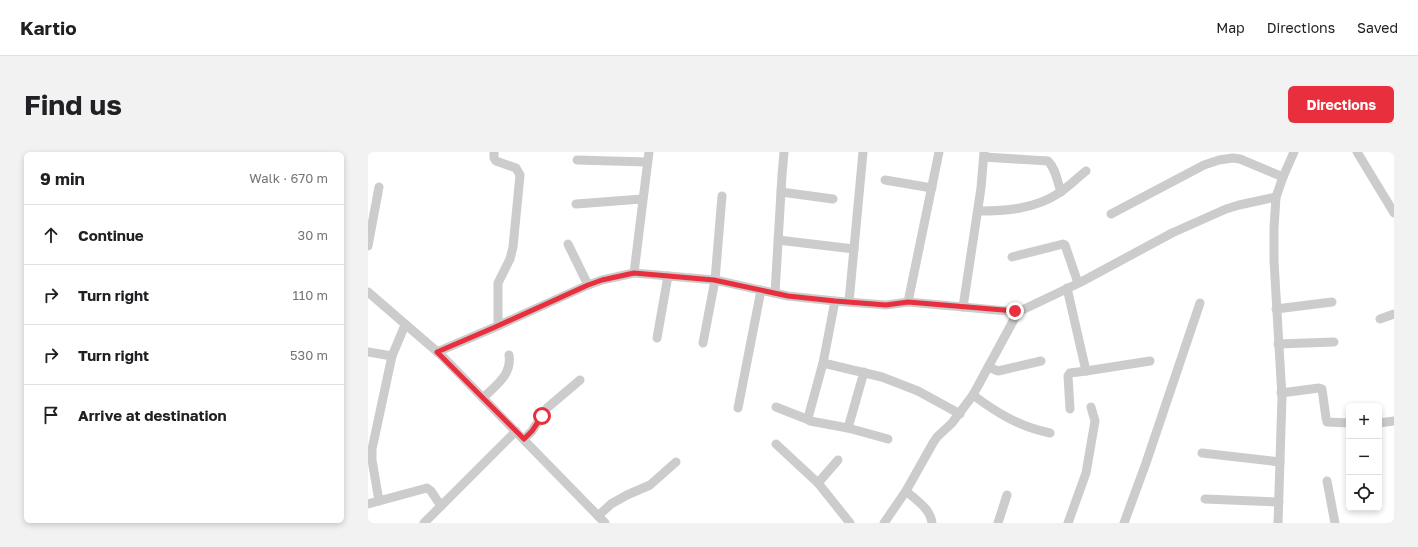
<!DOCTYPE html>
<meta charset="utf-8">
<style>
body{margin:0;font-family:"Golos Text",sans-serif;background:#f2f2f2;color:#202124}
.controls{position:absolute;right:12px;bottom:12px;display:grid;overflow:hidden;border-radius:6px;box-shadow:0 2px 6px #0003}
.controls button{width:36px;height:36px;display:grid;place-items:center;padding:0;border:0;border-bottom:1px solid #e0e0e0;background:#fff;color:#202124;font:20px sans-serif}
.stop{position:absolute;width:12px;height:12px;margin:-9px;border:3px solid #e82f3d;border-radius:50%;background:#fff}
.stop.end{background:#e82f3d;border-color:#fff;box-shadow:0 1px 4px #0008}
.list{margin:0;padding:0;list-style:none}
h2{display:flex;justify-content:space-between;align-items:center;height:52px;margin:0;padding:0 16px;font-size:17px}
h2 small{font-size:13px;font-weight:400;color:#757577}
.list li{display:grid;grid-template-columns:26px 1fr auto;gap:12px;align-items:center;box-sizing:border-box;height:60px;padding:0 16px;border-top:1px solid #e0e0e0}
.list b{display:block;font-size:15px;white-space:nowrap}
.list em{font-size:13px;font-style:normal;color:#757577}
.icon{flex:none;width:22px;height:22px;fill:none;stroke:currentColor;stroke-width:2;stroke-linecap:round;stroke-linejoin:round}
.map{position:relative;flex:none;width:1026px;height:371px;overflow:hidden;border-radius:6px}
header{display:flex;align-items:center;gap:24px;box-sizing:border-box;height:56px;padding:0 20px;background:#fff;border-bottom:1px solid #e0e0e0}
header strong{font-size:19px}
nav{display:flex;gap:22px;margin-inline-start:auto;font-size:14px}
.intro{display:flex;align-items:center;justify-content:space-between;box-sizing:border-box;height:96px;padding:0 24px}
h1{margin:0;font-size:28px}
.button{padding:10px 18px;border-radius:6px;background:#e82f3d;color:#fff;font-size:14px;font-weight:700}
main{display:flex;gap:24px;padding:0 24px}
aside{flex:1;background:#fff;border-radius:6px;box-shadow:0 2px 6px #0003}
.map>svg:first-child{display:block}
</style>
<header>
<strong>Kartio</strong>
<nav><a>Map</a><a>Directions</a><a>Saved</a></nav>
</header>
<div class="intro"><h1>Find us</h1><a class="button">Directions</a></div>
<main>
<aside>
<h2>9 min<small>Walk · 670 m</small></h2>
<ul class="list">
<li><svg class="icon" aria-label="ahead" viewBox="0 0 24 24"><path d="M12 20V5M6 11l6-6 6 6"/></svg><div><b>Continue</b></div><em>30 m</em></li>
<li><svg class="icon" aria-label="right" viewBox="0 0 24 24"><path d="M7 20v-9h11M14 6l5 5-5 5"/></svg><div><b>Turn right</b></div><em>110 m</em></li>
<li><svg class="icon" aria-label="right" viewBox="0 0 24 24"><path d="M7 20v-9h11M14 6l5 5-5 5"/></svg><div><b>Turn right</b></div><em>530 m</em></li>
<li><svg class="icon" aria-label="arrive" viewBox="0 0 24 24"><path d="M6 21V4h12l-3 4 3 4H6"/></svg><div><b>Arrive at destination</b></div></li>
</ul>
</aside>
<div class="map">
<svg width="1026" height="371" viewBox="0 0 1026 371">
<rect width="100%" height="100%" fill="#fff"/>
<g fill="none" stroke-linecap="round" stroke-linejoin="round">
<g stroke="#ccc" stroke-width="9">
<polyline points="126,0 126,6 128,9 148,16 152,23 145,95 142,107 130,131 130,174"/>
<polyline points="989,0 1026,61"/>
<path d="M616 5 680 9C688 17 689 29 693 40"/>
<polyline points="209,8 279,10"/>
<polyline points="517,28 564,36"/>
<polyline points="413,40 465,47"/>
<polyline points="208,52 274,47"/>
<path d="M610 59C638 59 667 57 691 41 700 35 709 26 718 19"/>
<polyline points="743,62 836,13 851,8 865,6 872,7 915,25"/>
<polyline points="410,88 486,97"/>
<polyline points="200,92 220,133"/>
<polyline points="0,94 11,35"/>
<polyline points="644,105 695,92 697,93 710,131"/>
<polyline points="266,121 281,0"/>
<polyline points="699,136 718,219 702,221 700,224 702,257"/>
<polyline points="0,140 73,203 237,371"/>
<polyline points="407,141 414,23 416,0"/>
<polyline points="467,149 455,211 440,266 442,269 480,276 520,287"/>
<polyline points="481,150 495,0"/>
<polyline points="540,150 571,0"/>
<polyline points="595,155 613,36 616,0"/>
<polyline points="908,157 964,150"/>
<polyline points="1012,167 1026,162"/>
<polyline points="289,186 300,124"/>
<polyline points="335,191 347,128 354,44"/>
<polyline points="910,192 966,190"/>
<polyline points="0,200 24,204"/>
<polyline points="69,200 125,176 220,133 234,128 266,121 347,128 420,144 467,149 518,153 540,150 650,160 713,130 804,81 858,57 871,53 908,45"/>
<polyline points="455,211 514,225 550,239 592,262"/>
<polyline points="620,215 630,219 673,209"/>
<polyline points="718,219 782,209"/>
<polyline points="913,241 951,236 954,237 958,266 959,270 981,271"/>
<path d="M605 243C629 261 652 275 682 281"/>
<path d="M115 246C128 233 144 223 141 203"/>
<polyline points="408,255 441,268"/>
<polyline points="370,256 393,138"/>
<polyline points="1011,271 1026,269"/>
<polyline points="480,276 496,220"/>
<polyline points="156,287 164,279 179,256 212,228"/>
<polyline points="408,292 450,331 482,371"/>
<polyline points="834,301 912,310"/>
<polyline points="959,329 967,371"/>
<polyline points="450,331 470,308"/>
<path d="M538 339C549 349 562 356 564 371"/>
<polyline points="837,347 911,350"/>
<polyline points="11,349 4,308 4,297 24,204 37,173"/>
<polyline points="0,352 59,336 63,339 73,354"/>
<polyline points="230,364 243,352 259,343 282,333 308,310"/>
<polyline points="56,371 148,279"/>
<polyline points="516,371 538,339 565,291 569,285 584,271 605,243 650,160"/>
<polyline points="630,371 639,343"/>
<polyline points="700,371 718,321 727,269 723,255"/>
<polyline points="756,371 778,311 832,151"/>
<polyline points="910,371 914,245 906,109 906,76 908,45 915,25 926,0"/>
</g>
</g>
<g fill="none" stroke-linecap="round" stroke-linejoin="round">
<polyline stroke="#e82f3d" stroke-width="5" points="174,264 164,279 156,287 69,200 125,176 220,133 234,128 266,121 346,128 420,144 467,149 518,153 540,150 647,159"/>
</g>
</svg>
<div class="controls">
<button>+</button>
<button>−</button>
<button><svg class="icon" aria-label="locate" viewBox="0 0 24 24"><circle cx="12" cy="12" r="6"/><path d="M12 2v4M12 18v4M2 12h4M18 12h4"/></svg></button>
</div>
<div class="stop" style="left:174px;top:264px"></div>
<div class="stop end" style="left:647px;top:159px"></div>
</div>
</main>
